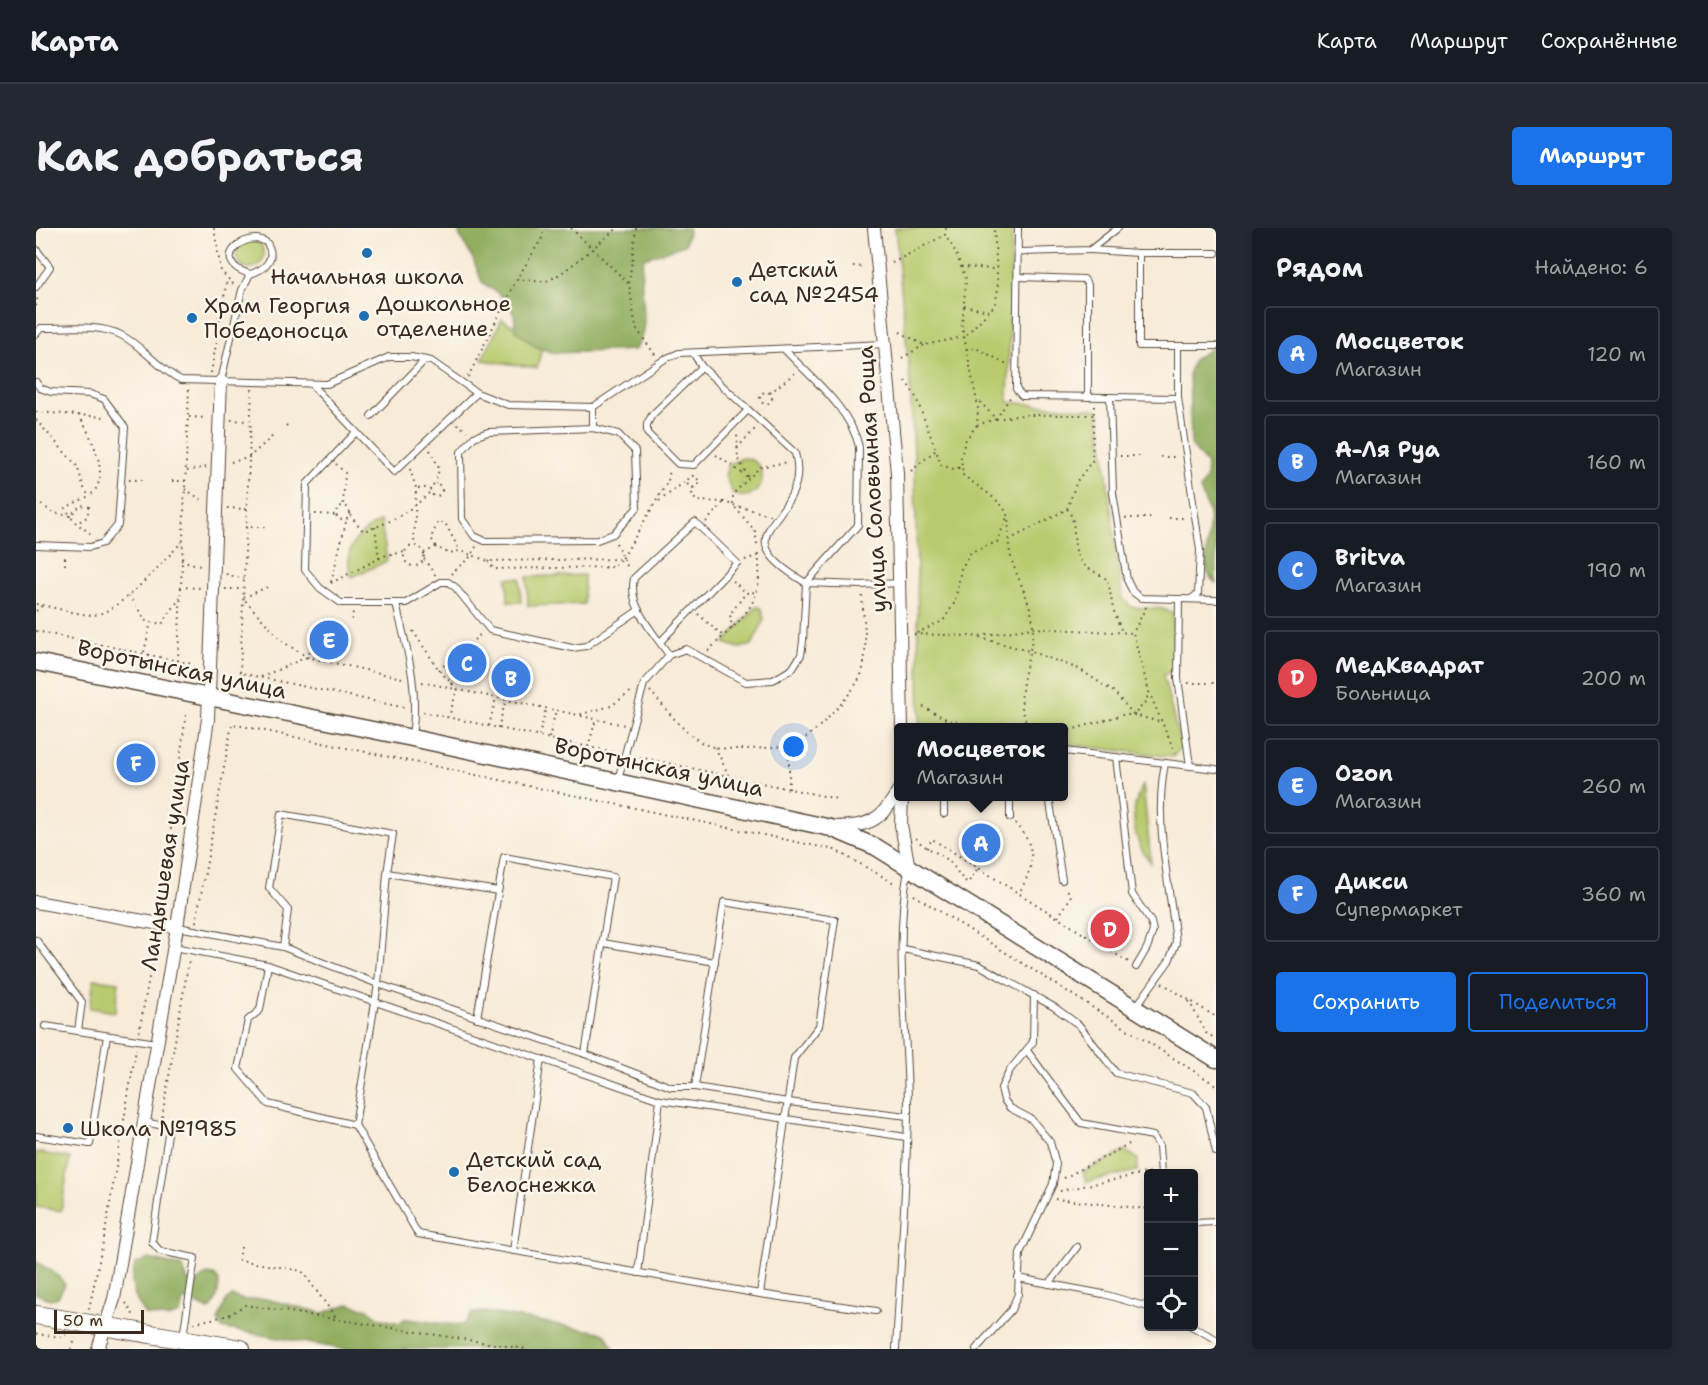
<!DOCTYPE html>
<html lang="ru">
<meta charset="utf-8">
<style>
body{margin:0;font-family:"Shantell Sans",sans-serif;background:#242831;color:#f1f3f6}
.controls{position:absolute;right:18px;bottom:18px;display:grid;overflow:hidden;border-radius:6px;box-shadow:0 3px 9px #0003}
.controls button{width:54px;height:54px;display:grid;place-items:center;padding:0;border:0;border-bottom:2px solid #363941;background:#171b24;color:#f1f3f6;font:30px sans-serif}
.scale{position:absolute;left:18px;bottom:15px;width:90px;box-sizing:border-box;padding-left:6px;border:3px solid #3b2a1e;border-top:0;font-size:16px;line-height:21px;white-space:nowrap;color:#3b2a1e;-webkit-text-stroke:4px #fbf7ec;paint-order:stroke}
.you{position:absolute;left:758px;top:519px;width:21px;height:21px;margin:-15px;border:4px solid #fff;border-radius:50%;background:#1a73e8;box-shadow:0 0 0 9px #1a73e833}
.badge{display:grid;place-items:center;width:39px;height:39px;border-radius:50%;background:#1a73e8;color:#fff;font-size:20px;font-weight:700}
.pin{position:absolute;translate:-50% -50%;border:3px solid #fff;box-shadow:0 2px 6px #0006}
.popup{position:absolute;left:858px;top:495px;width:174px;height:78px;box-sizing:border-box;display:grid;place-content:center;border-radius:6px;background:#171b24;filter:drop-shadow(0 2px 4px #0005);font-size:20px;white-space:nowrap;color:#9ea1a6}
.popup b{font-size:22px;color:#f1f3f6}
.popup::after{content:'';position:absolute;left:50%;top:100%;margin-left:-12px;border:12px solid transparent;border-top-color:#171b24}
.list{margin:0;padding:0;list-style:none}
h2{display:flex;justify-content:space-between;align-items:center;height:78px;margin:0;padding:0 24px;font-size:26px}
h2 small{font-size:20px;font-weight:400;color:#9ea1a6}
.list li{display:grid;grid-template-columns:39px 1fr auto;gap:18px;align-items:center;box-sizing:border-box;height:96px;margin:0 12px 12px;padding:0 12px;border:2px solid #363941;border-radius:6px}
.list b{display:block;font-size:22px;white-space:nowrap}
.list p{margin:0;font-size:20px;white-space:nowrap;color:#9ea1a6}
.list em{font-size:20px;font-style:normal;color:#9ea1a6}
.actions{display:flex;gap:12px;padding:18px 24px}
.actions a{flex:1;padding:14px 0;border:2px solid #1a73e8;border-radius:6px;text-align:center;font-size:21px;color:#1a73e8}
.actions .main{background:#1a73e8;color:#fff}
.icon{flex:none;width:33px;height:33px;fill:none;stroke:currentColor;stroke-width:2;stroke-linecap:round;stroke-linejoin:round}
.map{position:relative;flex:none;width:1180px;height:1121px;overflow:hidden;border-radius:6px}
header{display:flex;align-items:center;gap:36px;box-sizing:border-box;height:84px;padding:0 30px;background:#171b24;border-bottom:2px solid #363941}
header strong{font-size:28px}
nav{display:flex;gap:33px;margin-inline-start:auto;font-size:21px}
.intro{display:flex;align-items:center;justify-content:space-between;box-sizing:border-box;height:144px;padding:0 36px}
h1{margin:0;font-size:42px}
.button{padding:15px 27px;border-radius:6px;background:#1a73e8;color:#fff;font-size:21px;font-weight:700}
main{display:flex;gap:36px;padding:0 36px}
aside{flex:1;background:#171b24;border-radius:6px;box-shadow:0 3px 9px #0003}
.map>svg:first-child{display:block}
</style>
<header>
<strong>Карта</strong>
<nav><a>Карта</a><a>Маршрут</a><a>Сохранённые</a></nav>
</header>
<div class="intro"><h1>Как добраться</h1><a class="button">Маршрут</a></div>
<main>
<div class="map">
<svg width="1180" height="1121" viewBox="0 0 1180 1121">
<rect width="100%" height="100%" fill="#fbf7ec"/>
<filter id="ink" filterUnits="userSpaceOnUse"><feTurbulence type="fractalNoise" baseFrequency=".0167" numOctaves="2"/><feDisplacementMap in="SourceGraphic" scale="12" xChannelSelector="R" yChannelSelector="G"/><feConvolveMatrix kernelMatrix="1 2 1 2 8 2 1 2 1" color-interpolation-filters="sRGB"/></filter>
<filter id="wash" filterUnits="userSpaceOnUse"><feTurbulence type="fractalNoise" baseFrequency=".008" numOctaves="4" result="noise"/><feDisplacementMap in="SourceGraphic" scale="24" xChannelSelector="R" yChannelSelector="G"/><feGaussianBlur stdDeviation="1.35" result="paint"/><feColorMatrix in="noise" values="0 0 0 0 0 0 0 0 0 0 0 0 0 0 0 0 0 1.4 0 .05"/><feComposite in="paint" operator="in"/></filter>
<g filter="url(#wash)">
<rect width="100%" height="100%" fill="#f8ebd8"/>
<g fill="#b8cb6e" stroke="#7a7a46" stroke-width="1.5">
<polygon points="859,0 976,0 972,174 1063,182 1086,370 1095,379 1127,381 1137,385 1138,442 1127,447 1145,519 1137,529 1028,516 1028,500 884,498 879,245 873,141"/>
<circle cx="214" cy="26" r="14"/>
<polygon points="491,83 507,115 501,140 446,132 466,91 477,98"/>
<path d="M707 230C739 233 728 278 697 266L689 247 693 236Z"/>
<path d="M345 293 351 333 316 349C305 321 322 305 345 293Z"/>
<polygon points="548,347 548,376 492,378 491,349"/>
<polygon points="471,350 484,350 485,374 472,374"/>
<polygon points="721,378 726,381 728,392 716,417 703,420 688,415"/>
<path d="M1107 557 1115 635C1096 612 1092 584 1107 557Z"/>
<polygon points="58,751 83,754 79,784 54,780"/>
<polygon points="1089,923 1102,931 1101,943 1050,954 1047,944"/>
<polygon points="0,924 34,930 25,983 0,979"/>
</g>
<g fill="#92af61" stroke="#666c40" stroke-width="1.5">
<path d="M425 0H653L649 17 608 30C599 59 619 98 598 122L517 125 499 118 480 103 478 87 471 72 446 54 437 31 423 6Z"/>
<path d="M1176 120H1180V355C1160 342 1177 304 1173 285 1171 277 1167 269 1164 262L1170 250 1171 237 1155 217 1153 144 1158 131Z"/>
<path d="M113 1031 146 1039 152 1053 159 1055 171 1046 178 1047 183 1052C183 1063 181 1075 173 1082L153 1072H147L144 1086 131 1090 110 1087C98 1071 91 1054 100 1035Z"/>
<polygon points="0,1033 21,1047 29,1056 22,1069 14,1071 0,1066"/>
<path d="M196 1068 208 1072 230 1071 287 1085 312 1076 332 1081 343 1090 363 1095 368 1091C388 1091 407 1099 428 1096L437 1085 450 1084 564 1104 570 1107 578 1121H307L185 1100 182 1093 190 1073Z"/>
</g>
</g>
<g filter="url(#ink)">
<g fill="none" stroke-linecap="round" stroke-linejoin="round">
<defs>
<g id="service">
<polyline points="982,0 980,161 986,168 1074,169 1077,265 1091,352 1097,364 1105,370 1180,372"/>
<polyline points="0,21 14,39 0,59"/>
<polyline points="1055,22 1103,25"/>
<polyline points="984,24 1054,22 1082,0"/>
<polyline points="1180,25 1103,25 1103,118 1180,118"/>
<polyline points="983,49 1048,51 1052,57 1052,169"/>
<path d="M0 106 5 100C30 100 63 96 85 107 107 118 122 141 145 152L291 156 353 129H375L395 133 441 165 472 177 557 179 629 131 643 125 849 116"/>
<path d="M657 125 666 139 759 225C778 295 676 300 770 355L822 297 823 219C815 181 774 149 749 122"/>
<polyline points="666,139 616,187 611,196 611,205 642,236 658,237 711,183"/>
<path d="M185 153 206 62 214 46C228 42 241 31 231 15 212 0 170 33 214 46"/>
<polyline points="0,154 4,160 15,164 54,166 68,171 89,199 82,297 67,315 54,319 0,317"/>
<polyline points="275,156 358,244 441,165"/>
<polyline points="1074,169 1142,170 1164,322 1162,366 1155,371"/>
<polyline points="1142,170 1142,118"/>
<polyline points="557,179 557,200 452,204 438,209 425,224 426,291 438,308 449,313 561,312 577,306 601,280 599,223 582,206 557,200"/>
<polyline points="335,188 389,132"/>
<polyline points="320,204 271,256 269,342 284,360 305,375 370,375 405,354 412,354 419,359 454,402 536,420 550,418 603,382"/>
<polyline points="1143,371 1142,450 1154,538"/>
<path d="M360 376C372 425 383 459 376 509"/>
<path d="M624 414 701 335 659 294 598 350C591 378 618 405 633 427"/>
<polyline points="1028,523 1180,541"/>
<polyline points="1080,529 1096,666 1115,694 1117,703 1111,720 1100,739"/>
<polyline points="582,552 608,456 633,427 650,421 710,454 737,452 756,441 765,427 767,413 770,355 825,357 864,355"/>
<polyline points="908,568 908,586"/>
<polyline points="974,568 974,590"/>
<polyline points="1013,568 1026,652"/>
<polyline points="351,645 462,663"/>
<polyline points="142,699 247,719 342,756 549,826 635,859 659,859 752,874 872,888"/>
<polyline points="0,712 46,774 42,803"/>
<polyline points="567,715 679,734"/>
<polyline points="138,719 232,737 624,872 870,909"/>
<polyline points="247,719 252,682 233,660 245,586 357,606 351,645 342,756 319,897"/>
<polyline points="867,721 943,737 1018,779 1043,797 1080,845 1157,865 1170,879 1180,924"/>
<polyline points="232,737 224,782 212,792 202,841 232,876 319,897 382,1006 724,1066 840,1083"/>
<path d="M1099 780 1133 733 1140 715C1134 654 1117 596 1129 535"/>
<polyline points="441,790 468,629 577,649 549,826"/>
<polyline points="9,798 121,815"/>
<polyline points="992,824 1045,895 1117,908 1123,918 1125,946"/>
<polyline points="659,859 688,674 799,692 783,798 758,830 724,1066"/>
<polyline points="108,894 133,899 116,1014 124,1023 159,1030 147,1109"/>
<polyline points="0,908 54,916 71,808"/>
<polyline points="1158,995 1180,994"/>
<polyline points="477,1023 505,831"/>
<polyline points="602,1045 624,872"/>
<polyline points="982,1050 1067,1066 1112,1079"/>
<polyline points="1013,1056 1041,1019"/>
<polyline points="1155,1098 1180,1111"/>
<path d="M860 1121C864 1044 870 966 872 888 873 808 857 722 872 642"/>
<polyline points="940,1121 975,1082 982,1066 984,1025 1017,956 1020,936 1014,914 995,891 974,880 968,872 965,860 974,842 997,814 998,767"/>
</g>
<g id="minor">
<polyline points="838,0 861,245 866,500"/>
<polyline points="866,568 865,597 873,640"/>
<path d="M798 599C831 599 846 593 862 563"/>
<polyline points="0,674 141,699"/>
<polyline points="62,1121 78,1071 141,699 172,491 185,153"/>
</g>
<polyline id="tertiary" points="0,434 376,510 795,600 840,619 1180,831"/>
<polyline id="secondary" points="0,1087 205,1121"/>
</defs>
<use href="#service" stroke="#57473a" stroke-width="8"/>
<use href="#minor" stroke="#57473a" stroke-width="14"/>
<use href="#tertiary" stroke="#57473a" stroke-width="19"/>
<use href="#secondary" stroke="#57473a" stroke-width="20"/>
<g stroke="#57473a" stroke-width="2" stroke-dasharray="1.5 4.5" stroke-linecap="butt">
<polyline points="178,0 185,43 198,57"/>
<polyline points="535,0 593,56"/>
<polyline points="600,0 593,56 600,100 620,128"/>
<path d="M910 0 909 7 919 23 930 51 926 98 942 179 941 197 929 213 925 229 927 247C939 257 957 267 967 279 976 291 971 304 973 318 976 347 998 372 997 402 995 434 975 470 993 500"/>
<polyline points="856,35 909,7"/>
<polyline points="817,38 829,39"/>
<polyline points="925,39 958,41"/>
<path d="M481 51C490 52 501 54 510 53 526 49 565 12 582 0"/>
<polyline points="0,78 2,67"/>
<polyline points="928,78 954,83"/>
<polyline points="864,104 888,117 928,109 959,77 962,61 958,0"/>
<polyline points="930,121 940,120 971,136"/>
<polyline points="866,130 888,117"/>
<polyline points="175,145 191,52"/>
<polyline points="432,149 481,51 506,10 508,0"/>
<polyline points="869,153 879,167 900,222"/>
<polyline points="216,161 204,445 370,480"/>
<circle cx="730" cy="170" r="6"/>
<polyline points="734,165 760,144"/>
<polyline points="0,184 70,189"/>
<path d="M43 187C54 207 78 250 53 268"/>
<polyline points="153,189 171,190"/>
<polyline points="960,191 986,187 1059,187"/>
<polyline points="960,191 975,168"/>
<polyline points="0,192 41,238 48,260 53,268 29,280 40,295 58,308"/>
<polyline points="195,192 213,193"/>
<polyline points="421,196 431,203"/>
<polyline points="250,197 254,201"/>
<polyline points="941,197 960,191 942,172"/>
<polyline points="701,220 720,200"/>
<polyline points="394,222 403,240 400,256"/>
<polyline points="680,227 713,250 702,231 701,207"/>
<polyline points="1084,228 1107,228"/>
<polyline points="1124,229 1142,229"/>
<polyline points="195,234 212,230 237,208"/>
<polyline points="300,236 309,245 307,277"/>
<polyline points="374,241 380,260 378,318"/>
<polyline points="151,243 171,239"/>
<polyline points="875,243 900,222 905,237 918,241 926,239"/>
<polyline points="93,252 108,252"/>
<polyline points="136,253 149,253"/>
<circle cx="400" cy="262" r="6"/>
<polyline points="382,260 394,260"/>
<polyline points="657,260 663,256 663,252 657,248 653,249 651,256 657,260 656,266 660,273 688,274 697,277 697,266 724,239 752,234"/>
<polyline points="149,261 169,274"/>
<polyline points="623,273 650,253"/>
<polyline points="0,274 19,285 34,288 45,277 53,279 51,289 41,295"/>
<circle cx="307" cy="285" r="7"/>
<polyline points="191,280 210,281"/>
<path d="M1031 281C1044 296 1032 320 1047 336 1054 342 1065 347 1072 352L1077 381 1086 404"/>
<polyline points="279,286 300,287"/>
<path d="M314 287 327 303C353 296 375 283 394 264"/>
<polyline points="1089,290 1116,290"/>
<polyline points="1133,290 1151,290"/>
<polyline points="670,294 688,274"/>
<polyline points="209,299 229,299"/>
<polyline points="339,299 343,331"/>
<polyline points="973,312 1031,281 1041,253 1056,233 1058,177"/>
<polyline points="580,315 593,342"/>
<polyline points="721,316 719,303 697,277 734,287"/>
<polyline points="400,318 395,310 402,294 409,295 424,323"/>
<circle cx="378" cy="328" r="10"/>
<polyline points="388,325 400,319 412,325 424,323 452,333 586,331 632,253 634,241"/>
<polyline points="388,331 400,348"/>
<polyline points="145,332 168,339"/>
<polyline points="709,332 723,327"/>
<polyline points="452,333 458,341 577,339 586,331"/>
<polyline points="29,337 29,327"/>
<polyline points="190,346 208,351"/>
<polyline points="415,346 434,329 441,317"/>
<polyline points="697,353 710,365"/>
<polyline points="295,354 311,290"/>
<polyline points="295,355 350,327 369,324"/>
<polyline points="144,359 165,360"/>
<polyline points="231,359 207,370 246,413 271,429 366,450"/>
<polyline points="189,361 207,361"/>
<polyline points="93,367 110,393 126,396 144,370"/>
<path d="M0 376C18 379 38 386 56 387 82 387 127 333 146 314"/>
<polyline points="1110,379 1097,405 1113,464 1140,527"/>
<polyline points="0,383 7,377"/>
<polyline points="662,386 687,408"/>
<polyline points="316,392 317,383"/>
<polyline points="696,401 694,386 710,365 720,364"/>
<polyline points="0,403 156,436"/>
<polyline points="377,403 403,442 421,461 413,489"/>
<polyline points="881,405 907,393 919,374 925,341 935,324 961,314 971,289"/>
<polyline points="878,406 937,408 993,423 1043,441 1078,464 1098,487 1110,473 1113,464"/>
<polyline points="944,408 997,400 1097,405"/>
<polyline points="438,412 445,406"/>
<path d="M672 423C706 389 729 379 722 324"/>
<polyline points="108,424 115,394"/>
<polyline points="142,433 153,161"/>
<polyline points="403,442 419,428"/>
<polyline points="225,449 271,429 278,416"/>
<polyline points="386,454 542,487 575,478 596,463"/>
<polyline points="1152,455 1179,455"/>
<polyline points="416,456 429,437"/>
<path d="M614 463C631 481 648 507 671 517 688 524 745 521 762 514 779 507 821 462 826 444 833 420 827 390 826 366"/>
<polyline points="887,479 914,493 961,500"/>
<polyline points="387,484 581,525"/>
<polyline points="545,488 589,497"/>
<polyline points="453,498 460,470"/>
<polyline points="462,500 470,472"/>
<polyline points="1028,504 1086,487 1098,487 1124,494"/>
<polyline points="503,508 510,480"/>
<polyline points="513,510 520,482"/>
<polyline points="552,519 560,491"/>
<polyline points="679,519 693,548"/>
<polyline points="598,528 801,571"/>
<polyline points="753,561 753,517"/>
<path d="M979 595C1001 618 999 638 983 665"/>
<path d="M880 610C888 621 903 624 913 633 920 640 923 649 932 655L942 640"/>
<polyline points="891,620 896,611 1094,735"/>
<polyline points="878,667 1180,857"/>
<polyline points="124,685 150,486"/>
<polyline points="1022,689 1035,669 1030,659"/>
<polyline points="160,694 196,496 799,622 860,656"/>
<polyline points="1126,755 1180,789"/>
<polyline points="1153,773 1170,805 1180,811"/>
<polyline points="103,804 121,706"/>
<polyline points="126,889 153,732"/>
<polyline points="1028,950 1097,914"/>
<polyline points="1024,963 1115,944"/>
<polyline points="1019,971 1112,981"/>
<polyline points="205,1019 203,1032 266,1043 301,1091"/>
<polyline points="90,1075 98,1088"/>
<polyline points="53,1081 69,1005 100,821"/>
<polyline points="158,1095 193,1087 209,1077 490,1121"/>
<polyline points="0,1106 25,1109 30,1107"/>
<polyline points="35,1121 40,1110"/>
</g>
<use href="#service" stroke="#fff" stroke-width="6"/>
<use href="#minor" stroke="#fff" stroke-width="12"/>
<use href="#tertiary" stroke="#fff" stroke-width="16"/>
<use href="#secondary" stroke="#fff" stroke-width="18"/>
</g>
</g>
<g fill="#1f6fb2" stroke="#fbf7ec" stroke-width="2">
<circle cx="331" cy="25" r="6"/>
<circle cx="701" cy="54" r="6"/>
<circle cx="328" cy="88" r="6"/>
<circle cx="156" cy="90" r="6"/>
<circle cx="32" cy="900" r="6"/>
<circle cx="418" cy="944" r="6"/>
</g>
<g text-anchor="middle" dominant-baseline="central" stroke-width="5" stroke-linejoin="round" paint-order="stroke">
<g font-size="22" fill="#3b2a1e" stroke="#fbf7ec" text-anchor="start">
<text x="713" y="41">Детский<tspan x="713" dy="25">сад №2454</tspan></text>
<text x="331" y="48" text-anchor="middle">Начальная школа</text>
<text x="340" y="75">Дошкольное<tspan x="340" dy="25">отделение</tspan></text>
<text x="168" y="77">Храм Георгия<tspan x="168" dy="25">Победоносца</tspan></text>
<text x="44" y="900">Школа №1985</text>
<text x="430" y="931">Детский сад<tspan x="430" dy="25">Белоснежка</tspan></text>
</g>
<g font-size="22" fill="#3b2a1e" stroke="#fbf7ec">
<text transform="translate(836 251) rotate(-93)">улица Соловьиная Роща</text>
<text transform="translate(146 441) rotate(12)">Воротынская улица</text>
<text transform="translate(623 539) rotate(12)">Воротынская улица</text>
<text transform="translate(129 637) rotate(-81)">Ландышевая улица</text>
</g>
</g>
</svg>
<div class="controls">
<button>+</button>
<button>−</button>
<button><svg class="icon" aria-label="locate" viewBox="0 0 24 24"><circle cx="12" cy="12" r="6"/><path d="M12 2v4M12 18v4M2 12h4M18 12h4"/></svg></button>
</div>
<div class="scale">50 m</div>
<div class="you"></div>
<div class="pin badge" style="left:945px;top:615px;background:#3f7fe0">A</div>
<div class="popup"><b>Мосцветок</b>Магазин</div>
<div class="pin badge" style="left:475px;top:450px;background:#3f7fe0">B</div>
<div class="pin badge" style="left:431px;top:435px;background:#3f7fe0">C</div>
<div class="pin badge" style="left:1074px;top:701px;background:#e0444e">D</div>
<div class="pin badge" style="left:293px;top:412px;background:#3f7fe0">E</div>
<div class="pin badge" style="left:100px;top:535px;background:#3f7fe0">F</div>
</div>
<aside>
<h2>Рядом<small>Найдено: 6</small></h2>
<ul class="list">
<li><span class="badge" style="background:#3f7fe0">A</span><div><b>Мосцветок</b><p>Магазин</p></div><em>120 m</em></li>
<li><span class="badge" style="background:#3f7fe0">B</span><div><b>А-Ля Руа</b><p>Магазин</p></div><em>160 m</em></li>
<li><span class="badge" style="background:#3f7fe0">C</span><div><b>Britva</b><p>Магазин</p></div><em>190 m</em></li>
<li><span class="badge" style="background:#e0444e">D</span><div><b>МедКвадрат</b><p>Больница</p></div><em>200 m</em></li>
<li><span class="badge" style="background:#3f7fe0">E</span><div><b>Ozon</b><p>Магазин</p></div><em>260 m</em></li>
<li><span class="badge" style="background:#3f7fe0">F</span><div><b>Дикси</b><p>Супермаркет</p></div><em>360 m</em></li>
</ul>
<div class="actions"><a class="main">Сохранить</a><a>Поделиться</a></div>
</aside>
</main>
